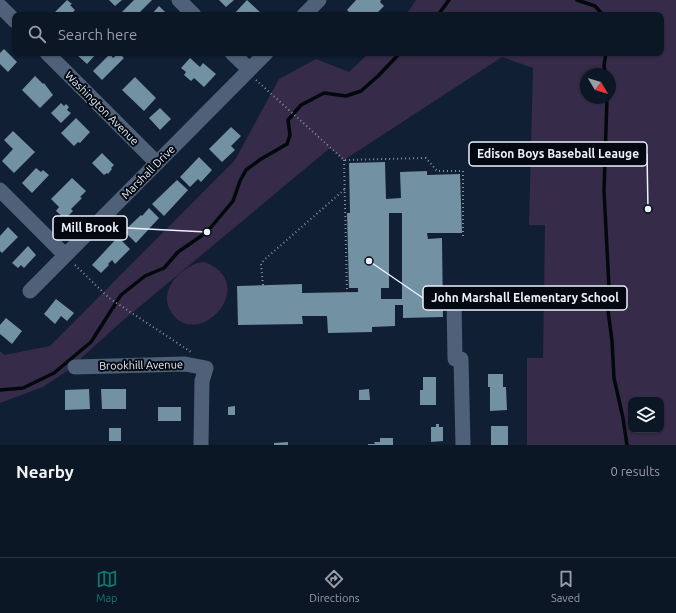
<!DOCTYPE html>
<style>
body{margin:0;font-family:Ubuntu,sans-serif;background:#15202e;color:#f1f3f6}
.controls{position:absolute;right:12px;bottom:12px;display:grid;overflow:hidden;border-radius:8px;box-shadow:0 1px 3px #0004}
.controls button{width:36px;height:36px;display:grid;place-items:center;padding:0;border:0;border-bottom:1px solid #2c3643;background:#0c1726;color:#f1f3f6;font:20px sans-serif}
.compass{position:absolute;left:580px;top:68px;width:36px;height:36px;border-radius:50%;background:#0c1726;box-shadow:0 1px 3px #0004;rotate:128deg}
.list{margin:0;padding:0;list-style:none}
h2{display:flex;justify-content:space-between;align-items:center;height:52px;margin:0;padding:0 16px;font-size:17px}
h2 small{font-size:13px;font-weight:400;color:#9a9fa7}
.icon{flex:none;width:22px;height:22px;fill:none;stroke:currentColor;stroke-width:2;stroke-linecap:round;stroke-linejoin:round}
.map{position:relative;flex:none;width:676px;height:445px;overflow:hidden}
.search{position:absolute;background:#0c1726;box-shadow:0 1px 3px #0004;left:12px;right:12px;top:12px;height:44px;display:flex;align-items:center;gap:10px;box-sizing:border-box;padding:0 14px;border-radius:8px;color:#9a9fa7;font-size:15px}
.sheet{height:112px;background:#0c1726}
nav{display:flex;justify-content:space-around;align-items:center;box-sizing:border-box;height:56px;border-top:1px solid #2c3643;background:#0c1726;font-size:11px;color:#9a9fa7}
nav a{display:grid;justify-items:center;gap:2px}
nav .on{color:#0f766e}
.map>svg:first-child{display:block}
</style>
<div class="map">
<svg width="676" height="445" viewBox="0 0 676 445">
<rect width="100%" height="100%" fill="#101f33"/>
<g fill="#362b48" fill-rule="evenodd">
<path d="M416 0H676V445H527V358H543L545 225H529L533 68 502 57 344 160 330 148 120 323 67 371 43 387 0 403V351L4 355 50 346 235 160 279 79 316 59 349 72 369 53H661V15H406ZM586 74H610V98H586ZM631 400H661V430H631Z"/>
<path d="M204 262C262 283 198 353 171 312 157 291 182 264 204 262Z"/>
</g>
<g fill="none" stroke-linecap="round" stroke-linejoin="round">
<g stroke="#02090c" stroke-width="3.5">
<polyline points="577,0 595,6 603,15"/>
<polyline points="438,15 449,0"/>
<polyline points="605,74 604,65 606,53"/>
<polyline points="607,98 604,191 609,287 607,303 612,341 614,378 623,418 627,445"/>
<polyline points="0,390 23,388 54,373 91,342 121,295 145,276 164,268 178,252 207,232 233,201 240,181 246,170 261,159 287,144 290,135 288,120 301,105 324,93 346,96 361,91 378,76 400,53"/>
</g>
</g>
<g fill="#7291a3" fill-rule="evenodd">
<polygon points="67,0 72,4 70,5 75,10 70,15 52,15"/>
<polygon points="109,0 122,0 115,6"/>
<polygon points="134,0 152,0 137,15 124,15 121,13"/>
<polygon points="219,0 234,0 226,7"/>
<polygon points="247,0 263,15 233,15"/>
<polygon points="356,0 381,0 380,2 384,6 375,15 367,15 364,12 361,15 352,15 347,10"/>
<polygon points="159,6 168,15 151,15"/>
<polygon points="4,49 17,62 8,72 0,64 0,53"/>
<polygon points="79,53 97,53 87,64 77,55"/>
<polygon points="119,53 124,58 102,80 93,71 110,54 113,58"/>
<polygon points="190,58 200,67 203,63 216,74 204,87 194,78 191,81 184,75 186,72 181,68"/>
<polygon points="35,76 43,84 44,83 53,95 40,108 22,90"/>
<polygon points="135,77 156,98 144,111 122,90"/>
<polygon points="61,103 64,106 66,104 69,107 67,110 71,113 61,123 51,113"/>
<polygon points="160,108 171,119 160,130 149,118"/>
<polygon points="76,118 90,132 80,143 78,142 74,146 61,133"/>
<polygon points="231,127 241,136 231,146 235,150 222,162 209,149"/>
<polygon points="13,131 35,152 14,173 2,161 13,149 4,140"/>
<polygon points="102,153 114,165 111,168 112,169 108,174 107,173 104,175 92,163"/>
<polygon points="199,157 212,170 201,182 198,179 190,187 180,177"/>
<path d="M385 162 386 199 401 198 400 172 427 171V175L460 174 462 233H427L428 239 442 238 443 317 403 318V305H395V326L372 327V332L328 333 327 316H302L303 324 238 325 237 286 302 284V293L358 292V288H349L347 213H350L349 163ZM389 213H402V299H381V288H389Z"/>
<polygon points="36,168 41,172 43,170 49,175 32,193 22,183"/>
<polygon points="72,178 86,191 80,197 82,198 71,209 73,211 65,219 56,211 59,207 51,199"/>
<polygon points="177,180 188,190 164,216 152,204"/>
<polygon points="149,208 159,218 136,243 124,231 141,215 142,216"/>
<polygon points="8,227 18,237 2,253 0,251 0,236"/>
<polygon points="118,237 130,249 115,264 112,260 108,264 109,265 101,273 92,265"/>
<polygon points="28,246 36,255 24,268 21,265 18,268 12,263"/>
<polygon points="56,299 74,313 67,321 61,316 55,324 44,314"/>
<polygon points="6,318 22,331 12,344 0,334 0,325"/>
<polygon points="488,374 503,374 503,387 506,387 507,410 490,411 490,387 488,387"/>
<polygon points="423,377 436,377 436,405 420,405 420,390 423,390"/>
<polygon points="89,389 90,409 65,410 65,390"/>
<polygon points="101,389 126,389 126,409 102,409"/>
<polygon points="369,389 370,400 359,400 359,390"/>
<polygon points="235,406 235,415 228,415 228,407"/>
<rect x="158" y="407" width="23" height="14"/>
<polygon points="436,424 439,424 439,427 443,427 443,441 431,442 431,427 436,427"/>
<rect x="491" y="426" width="17" height="19"/>
<rect x="109" y="428" width="12" height="13"/>
<polygon points="380,438 393,438 393,445 368,445 368,444 375,444 374,442 380,442"/>
<polygon points="288,442 288,445 274,445 274,443"/>
</g>
<g fill="none" stroke-linecap="round" stroke-linejoin="round">
<g stroke="#84909f" stroke-width="2" stroke-dasharray="1 3" stroke-linecap="butt">
<polyline points="256,80 344,160 426,158 437,171 463,171 463,238"/>
<polyline points="344,160 347,293"/>
<polyline points="75,265 109,298 191,352"/>
<polyline points="263,285 261,264 264,260 345,189"/>
</g>
<g stroke="#4f6178" stroke-width="15">
<polyline points="179,0 194,15"/>
<polyline points="0,6 15,21"/>
<polyline points="304,15 319,0"/>
<polyline points="47,53 157,163"/>
<polyline points="232,53 249,69"/>
<polyline points="0,190 65,255"/>
<polyline points="30,291 266,53"/>
<polyline points="454,299 455,359"/>
<polyline points="461,359 463,445"/>
<polyline points="75,367 185,364 206,368 202,381 201,445"/>
</g>
</g>
<g text-anchor="middle" dominant-baseline="central" stroke-width="4" stroke-linejoin="round" paint-order="stroke">
<g font-size="11" fill="#eaf2fd" stroke="#040911">
<text transform="translate(102 108) rotate(45)">Washington Avenue</text>
<text transform="translate(148 172) rotate(-45)">Marshall Drive</text>
<text transform="translate(141 365) rotate(-1)">Brookhill Avenue</text>
</g>
</g>
<path fill="none" stroke="#eaf2fd" stroke-width="1.5" d="M648 209L647 154M207 232L127 228M369 261L423 298"/>
<g fill="#eaf2fd" stroke="#040911" stroke-width="1.5">
<circle cx="648" cy="209" r="4"/>
<circle cx="207" cy="232" r="4"/>
<circle cx="369" cy="261" r="4"/>
</g>
<g fill="#040911" stroke="#eaf2fd" stroke-width="1.5">
<rect x="469" y="142" width="178" height="24" rx="4"/>
<rect x="53" y="216" width="74" height="24" rx="4"/>
<rect x="423" y="286" width="204" height="24" rx="4"/>
</g>
<g font-size="12" text-anchor="middle" font-weight="bold" fill="#eaf2fd">
<text x="558" y="158">Edison Boys Baseball Leauge</text>
<text x="90" y="232">Mill Brook</text>
<text x="525" y="302">John Marshall Elementary School</text>
</g>
</svg>
<div class="controls">
<button><svg class="icon" aria-label="layers" viewBox="0 0 24 24"><path d="M12 4l9 5-9 5-9-5zM3 14l9 5 9-5"/></svg></button>
</div>
<svg class="compass" viewBox="-18 -18 36 36"><path d="M0-13l5 13h-10z" fill="#e53935"/><path d="M0 13l5-13h-10z" fill="#9a9fa7"/></svg>
<div class="search"><svg class="icon" aria-label="search" viewBox="0 0 24 24"><circle cx="10" cy="10" r="6"/><path d="M15 15l6 6"/></svg>Search here</div>
</div>
<section class="sheet">
<h2>Nearby<small>0 results</small></h2>
<ul class="list">
</ul>
</section>
<nav>
<a class="on"><svg class="icon" aria-label="map" viewBox="0 0 24 24"><path d="M3 6l6-2 6 2 6-2v14l-6 2-6-2-6 2zM9 4v14M15 6v14"/></svg>Map</a>
<a><svg class="icon" aria-label="directions" viewBox="0 0 24 24"><path d="M12 3l9 9-9 9-9-9zM9 14v-3h6M13 9l2 2-2 2"/></svg>Directions</a>
<a><svg class="icon" aria-label="saved" viewBox="0 0 24 24"><path d="M7 4h10v16l-5-4-5 4z"/></svg>Saved</a>
</nav>
